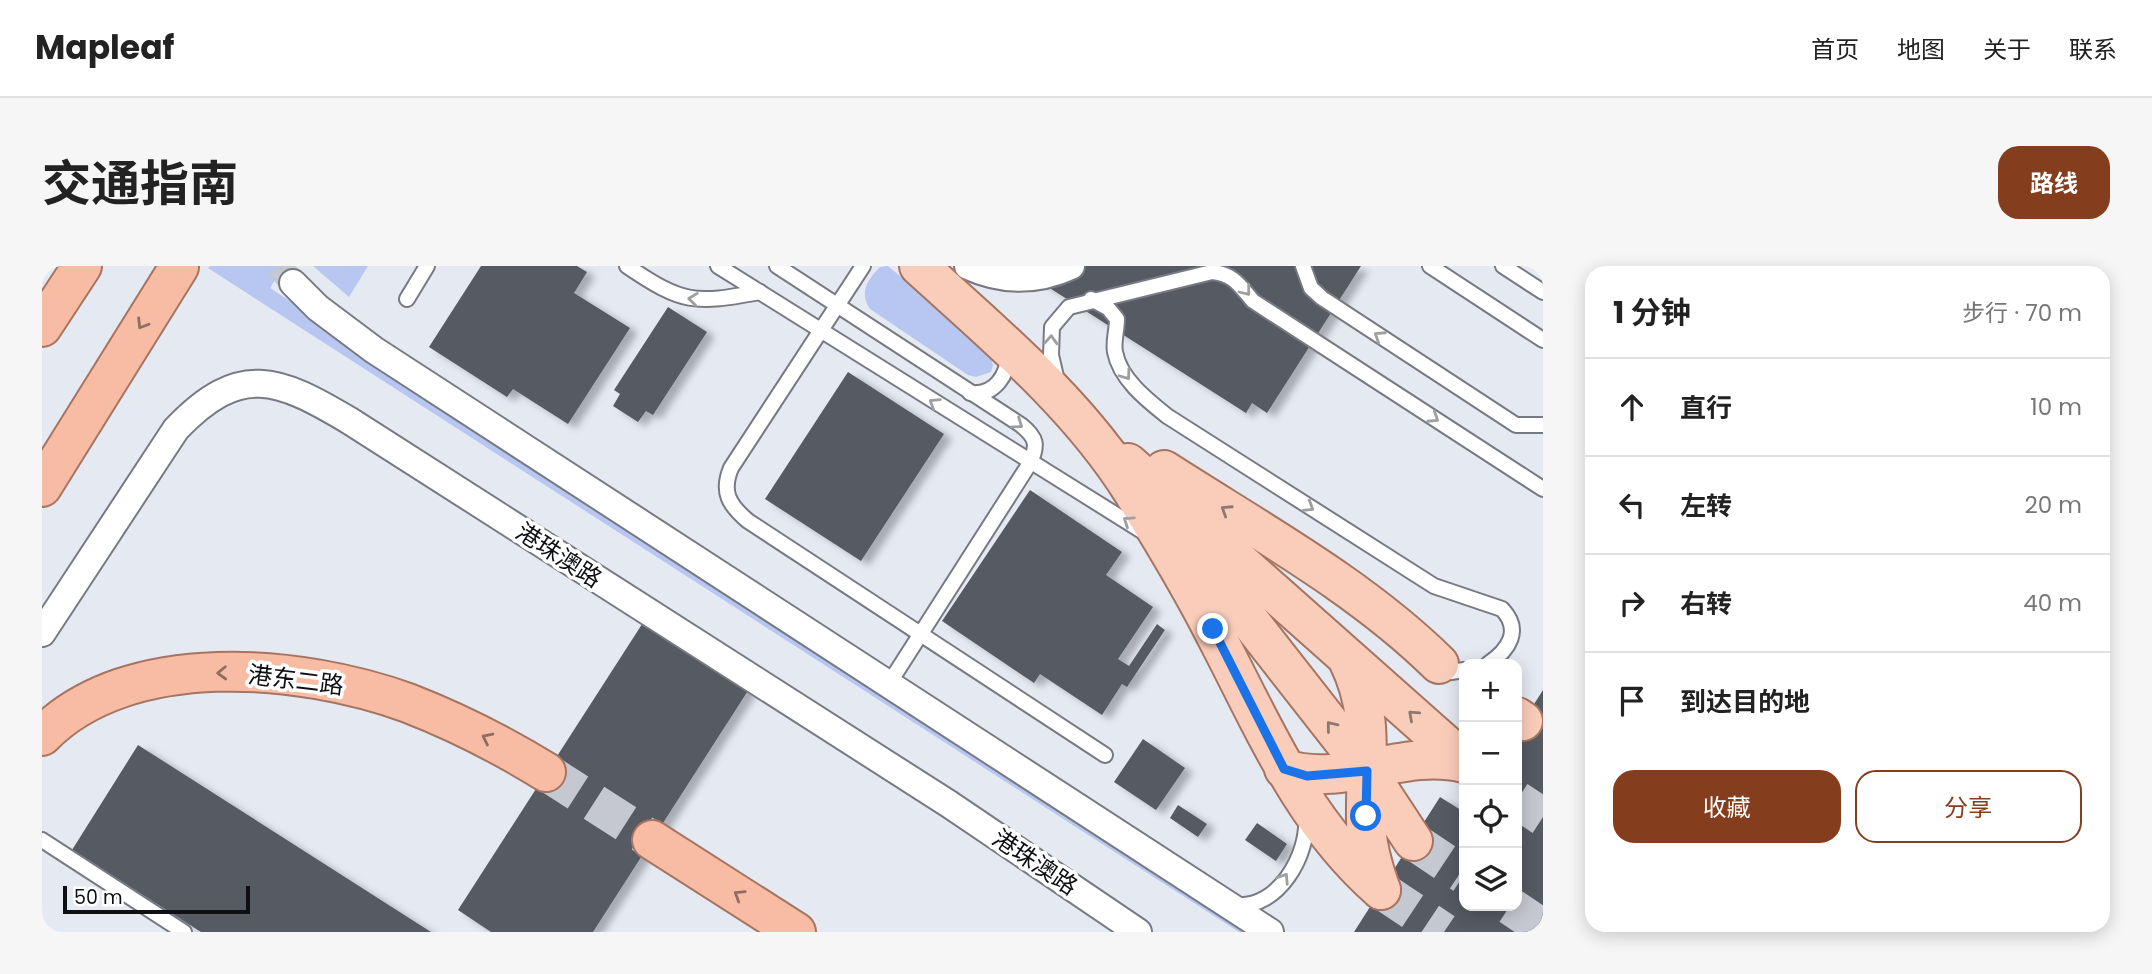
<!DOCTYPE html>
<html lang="zh">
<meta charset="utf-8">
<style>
body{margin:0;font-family:Poppins,"Noto Sans SC",sans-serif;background:#f6f6f6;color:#222}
.controls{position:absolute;right:21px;bottom:21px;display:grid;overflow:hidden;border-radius:14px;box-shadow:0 4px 18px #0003}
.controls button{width:63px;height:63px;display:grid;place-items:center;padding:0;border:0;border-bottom:2px solid #e0e0e0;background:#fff;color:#222;font:35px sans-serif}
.scale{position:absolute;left:21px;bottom:18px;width:187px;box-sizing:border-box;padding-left:7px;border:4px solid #0d0f12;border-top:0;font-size:19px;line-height:24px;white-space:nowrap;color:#0d0f12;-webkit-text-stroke:5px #fff;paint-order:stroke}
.stop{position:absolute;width:21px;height:21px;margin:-16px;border:5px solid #1a73e8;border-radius:50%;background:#fff}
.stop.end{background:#1a73e8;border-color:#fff;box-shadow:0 2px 7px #0008}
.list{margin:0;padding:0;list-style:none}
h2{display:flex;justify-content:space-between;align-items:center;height:91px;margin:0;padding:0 28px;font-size:30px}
h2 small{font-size:23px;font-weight:400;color:#767676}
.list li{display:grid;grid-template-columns:46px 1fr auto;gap:21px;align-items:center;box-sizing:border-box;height:98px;padding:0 28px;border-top:2px solid #e0e0e0}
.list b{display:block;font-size:26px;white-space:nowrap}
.list em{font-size:23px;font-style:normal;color:#767676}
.actions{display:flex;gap:14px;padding:21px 28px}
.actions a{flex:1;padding:16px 0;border:2px solid #853e1d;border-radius:21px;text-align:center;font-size:24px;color:#853e1d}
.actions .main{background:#853e1d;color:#fff}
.icon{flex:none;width:38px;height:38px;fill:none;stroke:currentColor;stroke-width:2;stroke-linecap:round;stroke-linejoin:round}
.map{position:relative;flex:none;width:1501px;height:666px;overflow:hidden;border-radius:21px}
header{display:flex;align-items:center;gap:42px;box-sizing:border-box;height:98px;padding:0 35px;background:#fff;border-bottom:2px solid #e0e0e0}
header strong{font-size:33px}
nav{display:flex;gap:38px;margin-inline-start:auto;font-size:24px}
.intro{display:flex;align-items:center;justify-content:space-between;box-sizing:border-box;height:168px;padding:0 42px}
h1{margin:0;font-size:49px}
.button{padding:18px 32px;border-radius:21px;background:#853e1d;color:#fff;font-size:24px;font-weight:700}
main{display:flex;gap:42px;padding:0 42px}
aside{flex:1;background:#fff;border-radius:21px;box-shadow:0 4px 18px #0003}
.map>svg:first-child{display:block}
</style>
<header>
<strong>Mapleaf</strong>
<nav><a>首页</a><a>地图</a><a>关于</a><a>联系</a></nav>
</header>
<div class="intro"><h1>交通指南</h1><a class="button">路线</a></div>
<main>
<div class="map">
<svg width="1501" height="666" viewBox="0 0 1501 666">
<defs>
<filter id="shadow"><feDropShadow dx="8" dy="4.5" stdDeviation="3.5" flood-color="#0004"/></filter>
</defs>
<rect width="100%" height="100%" fill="#e5e9f2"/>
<g fill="#b7c7f2">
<polygon points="168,0 242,0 228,22 1225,666 1197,666 166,2"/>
<polygon points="271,0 326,0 307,31"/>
<path d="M846 0 947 86 951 99 949 106 934 111 926 109 828 43C817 27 825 14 838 1Z"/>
</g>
<g fill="#575a62" filter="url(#shadow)">
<polygon points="439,0 535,0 545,6 532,27 588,62 526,158 471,123 465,131 387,81"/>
<polygon points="973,0 1319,0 1225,147 1210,137 1204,147"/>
<polygon points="626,41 665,66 611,149 604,145 596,156 571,140 578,128 572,124"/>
<polygon points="806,106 902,168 819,295 723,233"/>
<polygon points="988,224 1080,286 1064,309 1111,341 1076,393 1087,400 1115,358 1123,364 1085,421 1080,418 1060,449 998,408 992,417 900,355"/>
<polygon points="604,352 709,420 551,666 449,666 416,644"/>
<polygon points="1501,424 1501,666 1312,666 1398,531 1422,546 1422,640 1475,640 1475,465"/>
<polygon points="1101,473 1143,502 1114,544 1072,516"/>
<polygon points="96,479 389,666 159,666 30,584"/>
<polygon points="1136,539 1165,558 1156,571 1128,552"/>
<polygon points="1215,557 1245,578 1234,595 1203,574"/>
</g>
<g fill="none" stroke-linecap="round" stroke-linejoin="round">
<polyline stroke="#c5c8d0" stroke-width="26" stroke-dasharray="26 13" stroke-linecap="butt" points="237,0 251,17"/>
<g stroke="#c5c8d0" stroke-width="38" stroke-dasharray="38 19" stroke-linecap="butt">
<polyline points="1475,534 1501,551"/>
<polyline points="1371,575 1422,609"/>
<polyline points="1339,624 1402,666"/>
<polyline points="1468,640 1501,662"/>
</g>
<polyline stroke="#c5c8d0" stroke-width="38" stroke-dasharray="38 19" stroke-linecap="butt" points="504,506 610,574"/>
<defs>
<g id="service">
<path d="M585 0C641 38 652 38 718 26"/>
<polyline points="676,0 1100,265"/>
<path d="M735 0 979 159C995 172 996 179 988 197L848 416"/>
<path d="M821 0 689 202C679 226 687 239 706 255L1063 489"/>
<polyline points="1261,0 1269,22 1280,32 1474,159 1501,159"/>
<polyline points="1388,0 1501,74"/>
<polyline points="1461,0 1501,26"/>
<polyline points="365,33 385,0"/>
<path d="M1049 33 1066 42 1075 53C1075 65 1071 75 1073 86 1078 113 1105 134 1125 150L1392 320 1460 343C1480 364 1467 384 1446 398"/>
<path d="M1015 115 1009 89 1010 61 1027 41 1170 6C1192 8 1198 20 1211 35L1501 223"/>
<path d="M928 127C953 130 966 109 967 86"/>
<polyline points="1409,406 1422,404"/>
<polyline points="0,574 142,666"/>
<path d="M1194 639C1236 643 1267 589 1264 551"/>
</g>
<g id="minor">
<path d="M926 0C961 16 994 16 1029 0"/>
<polyline points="251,17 276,42 332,84 1228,666"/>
<path d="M0 367 134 163C198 96 236 112 308 155L907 538 1096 666"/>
</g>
<g id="primary">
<path d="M877 0C954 70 1036 138 1091 226 1119 271 1147 317 1171 364 1220 457 1258 553 1339 624"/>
<polyline points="1086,197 1422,495"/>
<path d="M1122 204C1215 264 1318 320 1397 398"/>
<polyline points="1143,268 1181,321 1325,505 1371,575"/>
<path d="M1306 394C1333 448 1323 497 1324 555 1324 579 1331 602 1339 624"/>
<polyline points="1475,451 1481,455"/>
<path d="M1242 503C1303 522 1361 482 1422 497"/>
</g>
<g id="trunk">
<polyline points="0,61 40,0"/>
<polyline points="0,221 137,1"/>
<path d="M0 470C86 382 259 398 366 437 415 456 460 479 504 506"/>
<polyline points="610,574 754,666"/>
</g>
</defs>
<use href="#service" stroke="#777a82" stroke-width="18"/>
<use href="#minor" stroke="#777a82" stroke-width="30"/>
<use href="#primary" stroke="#a57562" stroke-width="42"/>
<use href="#trunk" stroke="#a57562" stroke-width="42"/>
<use href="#service" stroke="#fff" stroke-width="14"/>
<use href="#minor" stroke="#fff" stroke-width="26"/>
<use href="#primary" stroke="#facdbb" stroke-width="38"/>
<use href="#trunk" stroke="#f8bca4" stroke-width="38"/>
</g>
<defs><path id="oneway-chevron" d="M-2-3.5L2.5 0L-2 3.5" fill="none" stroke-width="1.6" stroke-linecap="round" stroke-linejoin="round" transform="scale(1.75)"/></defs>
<g stroke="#9e9fa0">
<use href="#oneway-chevron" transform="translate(1204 25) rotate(52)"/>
<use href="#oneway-chevron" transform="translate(651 33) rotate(-173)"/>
<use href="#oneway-chevron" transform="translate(1337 70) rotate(-147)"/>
<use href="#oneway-chevron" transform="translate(1009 74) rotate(-87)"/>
<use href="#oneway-chevron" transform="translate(1084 109) rotate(54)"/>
<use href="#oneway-chevron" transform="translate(892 137) rotate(-148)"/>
<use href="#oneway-chevron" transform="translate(1392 152) rotate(33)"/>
<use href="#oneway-chevron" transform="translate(976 158) rotate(35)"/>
<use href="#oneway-chevron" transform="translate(1267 241) rotate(32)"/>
<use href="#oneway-chevron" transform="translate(1086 255) rotate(-146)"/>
<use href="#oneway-chevron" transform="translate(1242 612) rotate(-57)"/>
</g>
<g stroke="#8e6e62">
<use href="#oneway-chevron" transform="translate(100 58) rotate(122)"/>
<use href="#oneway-chevron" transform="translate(180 407) rotate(178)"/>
<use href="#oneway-chevron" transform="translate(445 472) rotate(-154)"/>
<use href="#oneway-chevron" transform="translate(697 629) rotate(-148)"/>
</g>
<g stroke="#8f786f">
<use href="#oneway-chevron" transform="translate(1184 244) rotate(-147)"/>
<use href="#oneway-chevron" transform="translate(1371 449) rotate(-138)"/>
<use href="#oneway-chevron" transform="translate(1289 460) rotate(-129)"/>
</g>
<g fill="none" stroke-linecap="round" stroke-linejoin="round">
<polyline stroke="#1a73e8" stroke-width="9" points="1171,363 1242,503 1265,510 1325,505 1324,550"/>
</g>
<g text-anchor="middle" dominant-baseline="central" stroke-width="7" stroke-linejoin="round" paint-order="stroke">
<g font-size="24" fill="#0d0f12" stroke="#fff">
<text transform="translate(517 289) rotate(33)">港珠澳路</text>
<text transform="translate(254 414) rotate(7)">港东二路</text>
<text transform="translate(993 596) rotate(34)">港珠澳路</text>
</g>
</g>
</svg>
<div class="controls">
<button>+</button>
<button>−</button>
<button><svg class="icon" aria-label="locate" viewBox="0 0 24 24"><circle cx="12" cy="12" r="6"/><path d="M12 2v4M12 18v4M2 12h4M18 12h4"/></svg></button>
<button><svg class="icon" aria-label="layers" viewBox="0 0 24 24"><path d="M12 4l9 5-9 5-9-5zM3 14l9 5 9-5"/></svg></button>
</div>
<div class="scale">50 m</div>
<div class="stop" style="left:1324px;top:550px"></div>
<div class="stop end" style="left:1171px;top:363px"></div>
</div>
<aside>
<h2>1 分钟<small>步行 · 70 m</small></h2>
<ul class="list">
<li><svg class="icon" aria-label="ahead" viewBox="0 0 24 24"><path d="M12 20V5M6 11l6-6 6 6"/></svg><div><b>直行</b></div><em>10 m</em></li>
<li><svg class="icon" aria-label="left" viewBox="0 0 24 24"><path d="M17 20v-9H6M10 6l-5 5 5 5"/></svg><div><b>左转</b></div><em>20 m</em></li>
<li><svg class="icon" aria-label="right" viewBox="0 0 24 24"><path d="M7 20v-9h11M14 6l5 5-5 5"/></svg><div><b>右转</b></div><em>40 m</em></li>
<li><svg class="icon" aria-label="arrive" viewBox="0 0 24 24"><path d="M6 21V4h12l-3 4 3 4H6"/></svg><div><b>到达目的地</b></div></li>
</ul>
<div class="actions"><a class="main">收藏</a><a>分享</a></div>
</aside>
</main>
